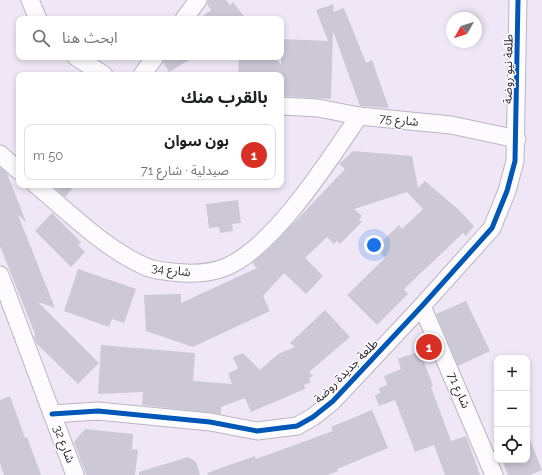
<!DOCTYPE html>
<html lang="ar">
<meta charset="utf-8">
<style>
body{margin:0;font-family:Raleway,"Noto Sans Arabic",sans-serif;background:#f2f2f2;color:#202124;direction:rtl}
.controls{position:absolute;right:12px;bottom:12px;display:grid;overflow:hidden;border-radius:8px;box-shadow:0 2px 6px #0003}
.controls button{width:36px;height:36px;display:grid;place-items:center;padding:0;border:0;border-bottom:1px solid #e0e0e0;background:#fff;color:#202124;font:20px sans-serif}
.compass{position:absolute;left:446px;top:12px;width:36px;height:36px;border-radius:50%;background:#fff;box-shadow:0 2px 6px #0003;rotate:231deg}
.you{position:absolute;left:374px;top:245px;width:14px;height:14px;margin:-10px;border:3px solid #fff;border-radius:50%;background:#1a73e8;box-shadow:0 0 0 6px #1a73e833}
.badge{display:grid;place-items:center;width:26px;height:26px;border-radius:50%;background:#d93025;color:#fff;font-size:13px;font-weight:700}
.pin{position:absolute;translate:-50% -50%;border:2px solid #fff;box-shadow:0 1px 4px #0006}
.list{margin:0;padding:0;list-style:none}
h2{display:flex;justify-content:space-between;align-items:center;height:52px;margin:0;padding:0 16px;font-size:17px}
h2 small{font-size:13px;font-weight:400;color:#757577}
.list li{display:grid;grid-template-columns:26px 1fr auto;gap:12px;align-items:center;box-sizing:border-box;height:56px;margin:0 8px 8px;padding:0 8px;border:1px solid #e0e0e0;border-radius:8px}
.list b{display:block;font-size:15px;white-space:nowrap}
.list p{margin:0;font-size:13px;white-space:nowrap;color:#757577}
.list em{font-size:13px;font-style:normal;color:#757577}
.icon{flex:none;width:22px;height:22px;fill:none;stroke:currentColor;stroke-width:2;stroke-linecap:round;stroke-linejoin:round}
.map{position:relative;flex:none;width:542px;height:475px;overflow:hidden;direction:ltr}
.search{position:absolute;background:#fff;box-shadow:0 2px 6px #0003;left:16px;top:16px;width:268px;height:44px;display:flex;align-items:center;gap:10px;box-sizing:border-box;padding:0 14px;border-radius:8px;color:#757577;font-size:15px}
.panel{position:absolute;background:#fff;box-shadow:0 2px 6px #0003;left:16px;top:72px;width:268px;height:116px;border-radius:8px;direction:rtl}
.map>svg:first-child{display:block}
</style>
<div class="map">
<svg width="542" height="475" viewBox="0 0 542 475">
<rect width="100%" height="100%" fill="#efe7f6"/>
<g fill="#ccc8d6">
<polygon points="208,0 226,0 230,5 233,2 246,19 199,19 211,10 207,4"/>
<polygon points="334,4 333,12 344,8 366,63 372,60 389,108 360,106 333,31 331,99 281,96 281,75 238,75 239,57 275,57 281,65 281,39 328,41 316,10"/>
<polygon points="165,57 194,57 169,72 163,62"/>
<polygon points="353,151 412,156 418,188 425,181 459,210 474,226 466,236 463,233 404,289 408,294 377,325 347,295 385,258 376,247 399,225 402,229 423,209 407,192 354,209 362,216 359,219 362,222 340,244 337,241 334,244 327,237 305,258 323,276 306,294 284,273 263,296 270,311 193,347 146,331 144,295 181,294 181,303 257,268 252,263 270,248 345,169 339,164"/>
<polygon points="0,167 7,173 26,222 18,215 55,308 38,302 99,363 78,384 36,343 34,336 35,334 0,246"/>
<polygon points="52,185 75,185 65,197"/>
<polygon points="238,200 241,223 232,224 233,231 220,233 219,227 209,228 206,204"/>
<polygon points="52,213 81,242 78,245 85,252 71,267 35,231"/>
<polygon points="78,269 136,289 124,323 112,319 109,327 64,311"/>
<polygon points="466,301 490,351 458,366 436,314"/>
<polygon points="325,310 350,337 309,372 313,376 309,378 311,382 304,385 305,389 251,412 245,398 221,407 221,414 142,405 143,392 98,394 101,345 195,353 193,381 232,384 228,373 238,369 233,357 243,353 260,370 278,354 295,347 290,343"/>
<polygon points="420,351 433,386 431,387 451,441 466,436 480,475 445,475 434,445 415,452 395,400 379,406 375,395 380,393 379,388 387,385 384,376 401,369 398,359"/>
<polygon points="10,396 25,438 27,437 41,475 4,475 0,463 0,400"/>
<polygon points="372,410 388,448 337,469 338,471 328,475 208,475 207,473 255,456 256,459 333,431 331,427"/>
<polygon points="85,429 133,434 132,449 138,450 135,475 86,475 74,442"/>
<polygon points="527,432 542,470 530,475 508,475 502,460 527,460"/>
<polygon points="188,457 196,462 200,475 139,475 139,472"/>
</g>
<g fill="none" stroke-linecap="round" stroke-linejoin="round">
<defs>
<g id="street">
<polyline points="30,0 38,19"/>
<polyline points="184,19 198,0"/>
<polyline points="76,57 104,75"/>
<polyline points="142,75 155,57"/>
<polyline points="281,106 318,108 359,116 451,125 517,139"/>
<polyline points="0,154 19,171"/>
<path d="M36 185C70 213 102 246 142 265 151 270 162 271 172 272 189 274 209 274 226 267 274 247 330 159 359 116"/>
<polyline points="0,275 75,475"/>
<polyline points="422,306 494,475"/>
<polyline points="52,414 98,411 210,422 257,431 297,426 313,417 333,401 422,306 492,228 507,191 515,161 518,0"/>
</g>
</defs>
<use href="#street" stroke="#bcb5c2" stroke-width="19"/>
<use href="#street" stroke="#fdfbfe" stroke-width="17"/>
<defs>
<polyline id="cycleway" points="52,414 98,411 210,422 257,431 297,426 313,417 333,401 422,306 492,228 507,191 515,161 518,0"/>
</defs>
<use href="#cycleway" stroke="#fff" stroke-width="8"/>
<use href="#cycleway" stroke="#0057b8" stroke-width="5"/>
</g>
<g text-anchor="middle" dominant-baseline="central" stroke-width="3" stroke-linejoin="round" paint-order="stroke">
<g font-size="12" fill="#261f2b" stroke="#fff">
<text transform="translate(508 69) rotate(-89)">طلعة نيو روضة</text>
<text transform="translate(399 120) rotate(6)">شارع 75</text>
<text transform="translate(171 270) rotate(7)">شارع 34</text>
<text transform="translate(346 371) rotate(-45)">طلعة جديدة روضة</text>
<text transform="translate(459 390) rotate(66)">شارع 71</text>
<text transform="translate(64 444) rotate(69)">شارع 32</text>
</g>
</g>
</svg>
<div class="controls">
<button>+</button>
<button>−</button>
<button><svg class="icon" aria-label="locate" viewBox="0 0 24 24"><circle cx="12" cy="12" r="6"/><path d="M12 2v4M12 18v4M2 12h4M18 12h4"/></svg></button>
</div>
<svg class="compass" viewBox="-18 -18 36 36"><path d="M0-13l5 13h-10z" fill="#e53935"/><path d="M0 13l5-13h-10z" fill="#757577"/></svg>
<div class="you"></div>
<div class="pin badge" style="left:429px;top:347px">1</div>
<div class="search"><svg class="icon" aria-label="search" viewBox="0 0 24 24"><circle cx="10" cy="10" r="6"/><path d="M15 15l6 6"/></svg>ابحث هنا</div>
<section class="panel">
<h2>بالقرب منك<small></small></h2>
<ul class="list">
<li><span class="badge">1</span><div><b>بون سوان</b><p>صيدلية · شارع 71</p></div><em>50 m</em></li>
</ul>
</section>
</div>
